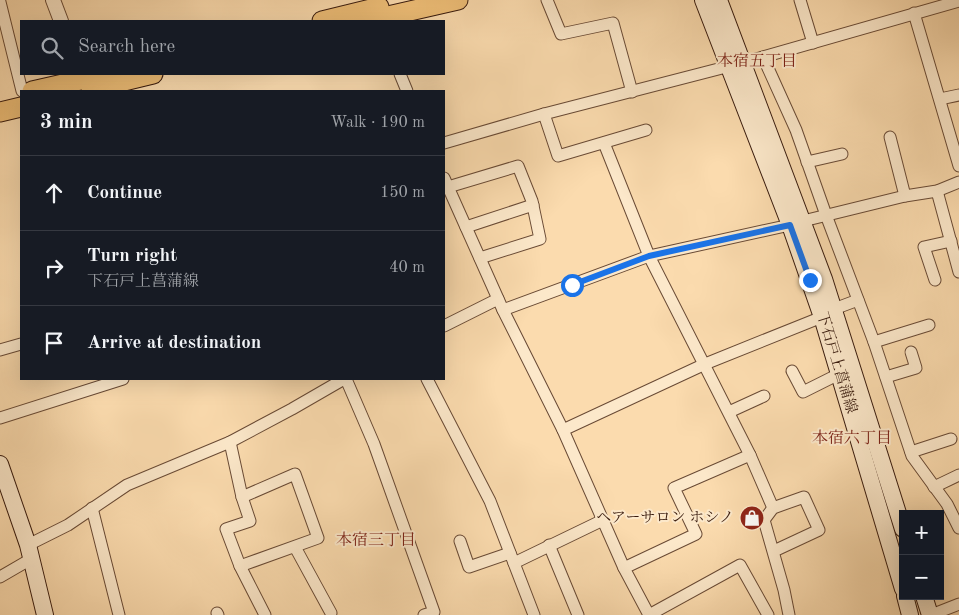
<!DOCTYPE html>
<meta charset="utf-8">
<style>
body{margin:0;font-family:"Old Standard TT","Noto Serif JP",serif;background:#20242c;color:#f1f3f6}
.controls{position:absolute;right:15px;bottom:15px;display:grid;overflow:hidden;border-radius:0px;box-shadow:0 5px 20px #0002}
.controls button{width:45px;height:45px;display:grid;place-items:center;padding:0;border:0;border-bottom:1px solid #363941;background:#171b24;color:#f1f3f6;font:25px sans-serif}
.stop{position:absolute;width:15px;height:15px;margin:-11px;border:4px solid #1a73e8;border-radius:50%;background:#fff}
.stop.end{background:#1a73e8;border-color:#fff;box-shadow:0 1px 5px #0008}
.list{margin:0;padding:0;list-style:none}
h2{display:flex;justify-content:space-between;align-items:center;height:65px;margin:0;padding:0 20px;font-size:21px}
h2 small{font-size:16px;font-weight:400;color:#9ea1a6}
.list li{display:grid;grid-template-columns:32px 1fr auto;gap:15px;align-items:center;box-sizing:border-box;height:75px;padding:0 20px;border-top:1px solid #363941}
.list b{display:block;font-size:19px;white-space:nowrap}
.list p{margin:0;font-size:16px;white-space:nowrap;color:#9ea1a6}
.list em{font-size:16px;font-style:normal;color:#9ea1a6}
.icon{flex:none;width:28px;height:28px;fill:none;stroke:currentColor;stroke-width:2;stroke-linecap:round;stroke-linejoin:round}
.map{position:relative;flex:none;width:959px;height:615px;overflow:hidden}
.search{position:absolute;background:#171b24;box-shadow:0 5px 20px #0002;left:20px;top:20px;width:425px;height:55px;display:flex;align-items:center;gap:12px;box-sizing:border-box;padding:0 18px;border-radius:0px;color:#9ea1a6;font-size:19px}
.panel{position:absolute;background:#171b24;box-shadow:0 5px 20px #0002;left:20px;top:90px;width:425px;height:290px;border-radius:0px}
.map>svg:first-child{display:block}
</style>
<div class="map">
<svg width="959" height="615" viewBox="0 0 959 615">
<rect width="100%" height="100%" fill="#fbdbae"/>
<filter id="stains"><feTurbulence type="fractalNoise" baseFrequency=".004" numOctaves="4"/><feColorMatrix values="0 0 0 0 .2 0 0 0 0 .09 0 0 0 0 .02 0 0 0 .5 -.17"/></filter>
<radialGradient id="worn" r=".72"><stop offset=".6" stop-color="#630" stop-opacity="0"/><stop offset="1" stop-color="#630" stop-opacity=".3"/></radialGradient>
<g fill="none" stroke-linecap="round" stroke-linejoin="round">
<defs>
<g id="minor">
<polyline points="547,0 561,34 613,23 632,92"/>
<polyline points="800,0 813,43"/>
<polyline points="0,2 22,91"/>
<polyline points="914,13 959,166"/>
<polyline points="763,57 796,130 826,215 874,342 912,456 947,504 959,528"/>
<polyline points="742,63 959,1"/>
<polyline points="400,74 407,91"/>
<polyline points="940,99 959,95"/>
<polyline points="544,114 558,156 646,130"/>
<polyline points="890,137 905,196"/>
<polyline points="444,143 544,114 730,66"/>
<polyline points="604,143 649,256 750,455 773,508"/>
<polyline points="807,162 842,154"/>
<polyline points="444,178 503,310 563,430 624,568 649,615"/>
<polyline points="448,187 518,166 532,201 540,239 480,258"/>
<polyline points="937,191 959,272"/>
<polyline points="803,221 905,196 937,191 959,182"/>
<polyline points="466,227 533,205"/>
<polyline points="935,280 924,247 951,241"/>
<polyline points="834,309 858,300"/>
<polyline points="503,310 649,256 790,225"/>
<polyline points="444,326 498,299"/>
<polyline points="874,342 929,325"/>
<polyline points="0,350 21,344"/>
<polyline points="792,371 803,392 839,374"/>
<polyline points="886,377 916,368 911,352"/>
<polyline points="346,379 374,444 434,612 424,615"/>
<polyline points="427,379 490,501 534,615"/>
<polyline points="729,412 764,396"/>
<polyline points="0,418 123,379"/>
<polyline points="563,430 705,364 822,317"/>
<polyline points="230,442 242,497 250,521 226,529 240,566 265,615"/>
<polyline points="911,452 951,439"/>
<polyline points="934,487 959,475"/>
<polyline points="92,508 119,615"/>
<polyline points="460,541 469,567 510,553"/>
<polyline points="28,545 68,525 127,485 230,442 292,409 344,379"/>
<polyline points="549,545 578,615"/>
<polyline points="295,547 331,613"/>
<polyline points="774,551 819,530 804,497 773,508 764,520 784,590 789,615"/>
<polyline points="514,563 603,520"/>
<polyline points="240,566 318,538 295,474 242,497"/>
<polyline points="624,568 696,534 674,488 750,455"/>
<polyline points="0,577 31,559"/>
<polyline points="217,613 218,615"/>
<polyline points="649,615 740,565 768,615"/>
<polyline points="931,615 959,604"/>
</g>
<polyline id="tertiary" points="53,0 61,21"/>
<g id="secondary">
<polyline points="703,0 790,225 822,317 903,589"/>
<polyline points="719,0 824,279 903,529"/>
<polyline points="0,464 28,545 45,615"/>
<polyline points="905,596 910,615"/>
<polyline points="924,596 930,615"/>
</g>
<g id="trunk">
<polyline points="322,21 379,7"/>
<polyline points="366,21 458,0"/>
<polyline points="91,89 153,74"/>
<polyline points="32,91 107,74"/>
<polyline points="0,112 21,107"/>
</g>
</defs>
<use href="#minor" stroke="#694a35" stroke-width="13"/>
<use href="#tertiary" stroke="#694a35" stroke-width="16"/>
<use href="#secondary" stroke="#381a0d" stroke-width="18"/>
<use href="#trunk" stroke="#381a0d" stroke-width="21"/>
<use href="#minor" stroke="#fce8ca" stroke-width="11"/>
<use href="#tertiary" stroke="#fce8ca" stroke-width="14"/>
<use href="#secondary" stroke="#fce8ca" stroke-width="16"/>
<use href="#trunk" stroke="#eebe77" stroke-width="19"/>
</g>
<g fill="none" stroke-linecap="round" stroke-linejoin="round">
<polyline stroke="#1a73e8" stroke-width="6" points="572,285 649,256 790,225 810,280"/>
</g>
<defs>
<symbol id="shop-disc" viewBox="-11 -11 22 22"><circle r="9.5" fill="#8f2418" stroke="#fce8ca"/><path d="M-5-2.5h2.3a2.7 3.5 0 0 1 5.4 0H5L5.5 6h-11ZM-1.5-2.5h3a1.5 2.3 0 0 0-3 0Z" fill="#fff"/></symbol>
</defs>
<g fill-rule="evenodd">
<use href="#shop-disc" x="738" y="504" width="28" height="28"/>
</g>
<g text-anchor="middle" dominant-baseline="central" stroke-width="4" stroke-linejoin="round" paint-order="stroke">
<g font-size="15" fill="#381a0d" stroke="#fce8ca">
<text transform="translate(836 363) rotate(73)">下石戸上菖蒲線</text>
</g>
<g font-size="15" fill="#381a0d" stroke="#fce8ca" text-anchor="end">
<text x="734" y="518">ヘアーサロン ホシノ</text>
</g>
<g font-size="16" fill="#7a1f14" stroke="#fce8ca">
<text x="757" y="62">本宿五丁目</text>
<text x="852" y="439">本宿六丁目</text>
<text x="376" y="541">本宿三丁目</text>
</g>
</g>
<rect width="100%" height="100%" filter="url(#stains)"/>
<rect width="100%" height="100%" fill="url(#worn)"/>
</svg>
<div class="controls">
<button>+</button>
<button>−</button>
</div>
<div class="stop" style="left:572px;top:285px"></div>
<div class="stop end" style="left:810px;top:280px"></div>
<div class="search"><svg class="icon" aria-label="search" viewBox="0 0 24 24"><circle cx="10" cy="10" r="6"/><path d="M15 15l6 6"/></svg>Search here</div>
<section class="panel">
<h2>3 min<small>Walk · 190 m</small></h2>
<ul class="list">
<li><svg class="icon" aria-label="ahead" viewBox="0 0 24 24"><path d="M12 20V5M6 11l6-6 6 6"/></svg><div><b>Continue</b></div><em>150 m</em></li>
<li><svg class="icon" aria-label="right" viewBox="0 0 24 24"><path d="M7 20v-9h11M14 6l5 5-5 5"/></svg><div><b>Turn right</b><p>下石戸上菖蒲線</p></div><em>40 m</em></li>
<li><svg class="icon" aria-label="arrive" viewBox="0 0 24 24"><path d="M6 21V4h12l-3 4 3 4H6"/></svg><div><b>Arrive at destination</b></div></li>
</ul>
</section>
</div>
